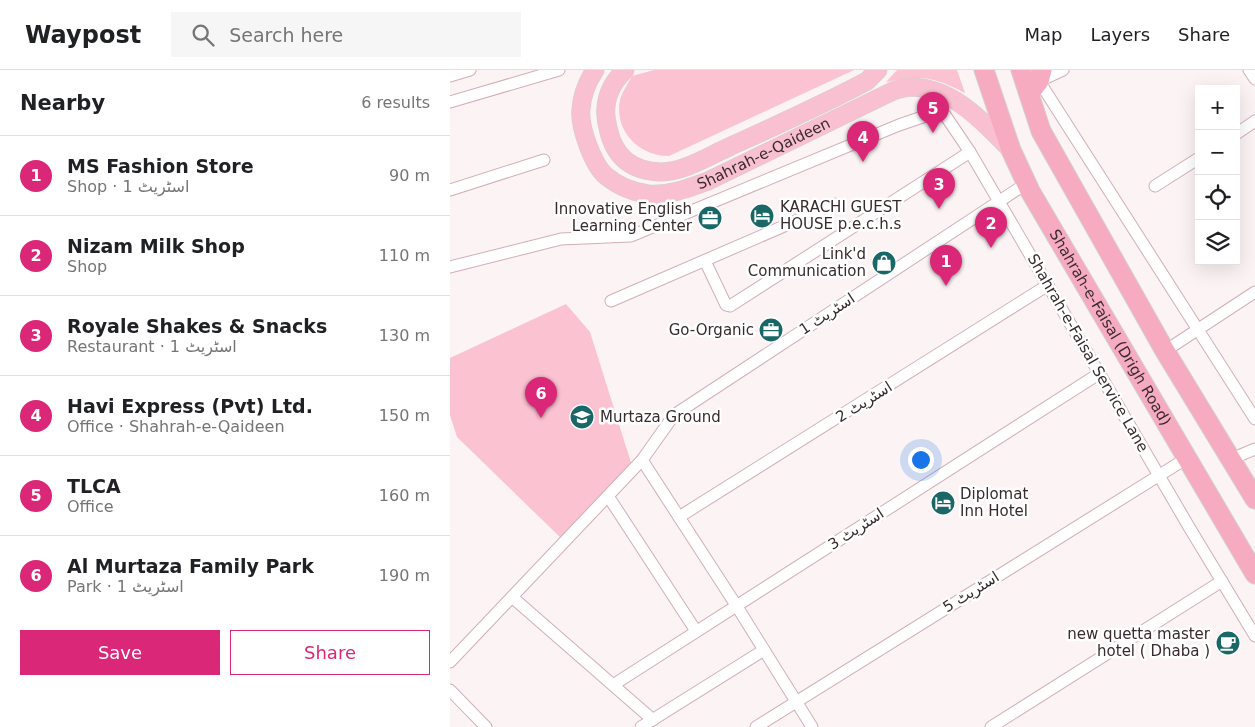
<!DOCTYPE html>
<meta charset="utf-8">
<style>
body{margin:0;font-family:"DejaVu Sans","Noto Sans Arabic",sans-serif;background:#f6f6f6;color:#202124}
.controls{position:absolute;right:15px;top:15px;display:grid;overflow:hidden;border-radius:0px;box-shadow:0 5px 20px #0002}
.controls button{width:45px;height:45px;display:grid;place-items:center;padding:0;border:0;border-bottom:1px solid #e0e0e0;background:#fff;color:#202124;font:25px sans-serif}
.you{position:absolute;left:470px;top:389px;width:18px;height:18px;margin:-12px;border:4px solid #fff;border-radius:50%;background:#1a73e8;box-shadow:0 0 0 8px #1a73e833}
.badge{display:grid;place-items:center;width:32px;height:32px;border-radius:50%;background:#db2777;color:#fff;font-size:16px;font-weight:700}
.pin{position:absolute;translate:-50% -41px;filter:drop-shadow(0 1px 2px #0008)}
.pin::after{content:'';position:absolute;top:26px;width:18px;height:15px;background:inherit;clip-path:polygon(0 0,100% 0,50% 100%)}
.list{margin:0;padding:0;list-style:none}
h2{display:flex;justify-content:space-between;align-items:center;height:65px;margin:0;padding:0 20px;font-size:21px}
h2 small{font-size:16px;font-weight:400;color:#757577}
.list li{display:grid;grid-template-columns:32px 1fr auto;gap:15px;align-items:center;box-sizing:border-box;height:80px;padding:0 20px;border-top:1px solid #e0e0e0}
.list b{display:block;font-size:19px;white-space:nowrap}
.list p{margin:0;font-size:16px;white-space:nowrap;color:#757577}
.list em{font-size:16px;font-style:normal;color:#757577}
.actions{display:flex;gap:10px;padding:15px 20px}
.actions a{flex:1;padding:11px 0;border:1px solid #db2777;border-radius:0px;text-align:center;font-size:18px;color:#db2777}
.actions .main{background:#db2777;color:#fff}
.icon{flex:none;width:28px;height:28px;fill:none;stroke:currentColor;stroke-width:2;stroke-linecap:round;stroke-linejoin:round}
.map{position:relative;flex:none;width:805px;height:657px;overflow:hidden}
header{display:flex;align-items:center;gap:30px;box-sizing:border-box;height:70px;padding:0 25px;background:#fff;border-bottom:1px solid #e0e0e0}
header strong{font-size:24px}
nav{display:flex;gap:28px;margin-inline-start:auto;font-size:18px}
.search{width:350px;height:45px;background:#f6f6f6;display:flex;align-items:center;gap:12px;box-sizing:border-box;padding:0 18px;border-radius:0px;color:#757577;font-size:19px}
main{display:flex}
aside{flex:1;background:#fff}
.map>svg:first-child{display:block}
</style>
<header>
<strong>Waypost</strong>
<div class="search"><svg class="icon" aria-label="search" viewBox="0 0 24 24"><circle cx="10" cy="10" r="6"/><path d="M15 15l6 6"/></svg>Search here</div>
<nav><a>Map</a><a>Layers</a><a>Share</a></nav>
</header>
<main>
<aside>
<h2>Nearby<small>6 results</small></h2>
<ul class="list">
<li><span class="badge">1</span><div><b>MS Fashion Store</b><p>Shop · اسٹریٹ 1</p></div><em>90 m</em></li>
<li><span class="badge">2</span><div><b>Nizam Milk Shop</b><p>Shop</p></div><em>110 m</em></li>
<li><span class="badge">3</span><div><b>Royale Shakes &amp; Snacks</b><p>Restaurant · اسٹریٹ 1</p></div><em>130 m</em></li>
<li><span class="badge">4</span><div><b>Havi Express (Pvt) Ltd.</b><p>Office · Shahrah-e-Qaideen</p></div><em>150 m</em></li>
<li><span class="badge">5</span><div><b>TLCA</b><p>Office</p></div><em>160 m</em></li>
<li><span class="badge">6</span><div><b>Al Murtaza Family Park</b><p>Park · اسٹریٹ 1</p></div><em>190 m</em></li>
</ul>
<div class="actions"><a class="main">Save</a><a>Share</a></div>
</aside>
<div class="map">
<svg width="805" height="657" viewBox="0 0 805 657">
<rect width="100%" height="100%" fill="#fbf3f4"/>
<g fill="#fbc2d1">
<path d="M204 0H404L219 86C189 86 164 61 170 30 172 22 178 14 182 6Z"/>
<path d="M447 0H507L515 23C482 6 472 5 436 12Z"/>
<polygon points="116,234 140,262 183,399 114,471 7,367 0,345 0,288"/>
</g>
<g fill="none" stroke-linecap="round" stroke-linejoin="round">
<defs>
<g id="minor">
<polyline points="613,0 589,11 805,349"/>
<polyline points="799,0 805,9"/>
<polyline points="0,6 20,0"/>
<polyline points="0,32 109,0"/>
<polyline points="786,64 805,51"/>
<polyline points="705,116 749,88"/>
<polyline points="0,120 94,90"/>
<polyline points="255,191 276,235 280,236 520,82"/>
<polyline points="0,197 111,169 181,166 449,55 490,41 495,45 520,82 739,457 805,566"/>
<polyline points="161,231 385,134"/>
<polyline points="715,281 805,222"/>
<polyline points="781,389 805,379"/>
<polyline points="192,390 286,535 362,657"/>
<polyline points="158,426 246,561"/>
<polyline points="229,447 598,215"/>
<polyline points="62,527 203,650"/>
<polyline points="0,592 192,390 224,345 577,113"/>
<polyline points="163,615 650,303"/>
<polyline points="0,620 36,657"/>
<polyline points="191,657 314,580"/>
<polyline points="306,657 737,388"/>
<polyline points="541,657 772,511"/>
</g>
<g id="primary">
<path id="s1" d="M145 0C137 12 132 25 131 39 129 57 143 95 156 106 168 116 184 122 198 124 219 126 239 118 258 111L443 21C449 19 455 17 462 17 504 18 534 53 561 80"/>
<path d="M175 0C158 16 152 36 158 58 164 87 182 101 211 102 234 102 259 86 279 77 325 56 372 35 417 11L428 0"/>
</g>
<g id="trunk">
<path id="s2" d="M534 0 561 80 580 121 805 504"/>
<polyline points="571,0 591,61 715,281 805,429"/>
<polyline points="579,24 589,11 592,0"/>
</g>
</defs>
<use href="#minor" stroke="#d3aeb7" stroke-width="13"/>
<use href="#primary" stroke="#d3d0d1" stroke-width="19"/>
<use href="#trunk" stroke="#d3d0d1" stroke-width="21"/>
<use href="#minor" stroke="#fff" stroke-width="11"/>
<use href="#primary" stroke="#f8c0d0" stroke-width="18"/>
<use href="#trunk" stroke="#f6abc0" stroke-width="19"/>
</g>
<defs>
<symbol id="hotel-disc" viewBox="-11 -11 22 22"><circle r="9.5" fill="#196766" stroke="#fff"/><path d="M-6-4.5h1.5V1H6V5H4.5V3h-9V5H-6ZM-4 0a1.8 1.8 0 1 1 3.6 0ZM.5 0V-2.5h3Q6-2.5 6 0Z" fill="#fff"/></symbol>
<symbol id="office-disc" viewBox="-11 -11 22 22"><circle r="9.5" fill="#196766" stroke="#fff"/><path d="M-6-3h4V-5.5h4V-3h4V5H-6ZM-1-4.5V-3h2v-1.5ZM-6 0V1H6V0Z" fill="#fff"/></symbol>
<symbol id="shop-disc" viewBox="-11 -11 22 22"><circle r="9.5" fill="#196766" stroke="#fff"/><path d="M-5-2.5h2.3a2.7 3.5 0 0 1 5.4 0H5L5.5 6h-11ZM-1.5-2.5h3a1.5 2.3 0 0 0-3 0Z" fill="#fff"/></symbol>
<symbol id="school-disc" viewBox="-11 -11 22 22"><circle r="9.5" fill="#196766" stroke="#fff"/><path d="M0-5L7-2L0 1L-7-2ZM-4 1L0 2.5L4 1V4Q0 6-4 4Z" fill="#fff"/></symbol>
<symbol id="cafe-disc" viewBox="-11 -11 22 22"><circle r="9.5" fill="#196766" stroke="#fff"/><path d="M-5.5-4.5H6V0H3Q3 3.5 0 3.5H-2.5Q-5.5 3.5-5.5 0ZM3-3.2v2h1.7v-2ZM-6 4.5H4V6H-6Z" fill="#fff"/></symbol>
</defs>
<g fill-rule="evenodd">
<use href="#hotel-disc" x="298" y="132" width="28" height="28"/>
<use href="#office-disc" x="246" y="134" width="28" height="28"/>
<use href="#shop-disc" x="420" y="179" width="28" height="28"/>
<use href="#office-disc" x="307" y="246" width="28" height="28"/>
<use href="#school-disc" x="118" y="333" width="28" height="28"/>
<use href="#hotel-disc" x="479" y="419" width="28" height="28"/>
<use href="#cafe-disc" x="764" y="559" width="28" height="28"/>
</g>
<g text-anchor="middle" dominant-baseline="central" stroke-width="5" stroke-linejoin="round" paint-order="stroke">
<g font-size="15" fill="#392a2e" stroke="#fff">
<text stroke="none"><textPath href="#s1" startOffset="285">Shahrah-e-Qaideen</textPath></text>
<text transform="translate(377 244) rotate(-33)">اسٹریٹ 1</text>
<text stroke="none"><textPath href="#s2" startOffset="288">Shahrah-e-Faisal (Drigh Road)</textPath></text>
<text transform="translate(638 283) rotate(60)">Shahrah-e-Faisal Service Lane</text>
<text transform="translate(414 332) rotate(-32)">اسٹریٹ 2</text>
<text transform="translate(406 459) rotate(-33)">اسٹریٹ 3</text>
<text transform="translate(521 522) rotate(-32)">اسٹریٹ 5</text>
</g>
<g font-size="15" fill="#392a2e" stroke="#fff" text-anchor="end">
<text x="330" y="137" text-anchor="start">KARACHI GUEST<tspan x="330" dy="17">HOUSE p.e.c.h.s</tspan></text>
<text x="242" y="139">Innovative English<tspan x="242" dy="17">Learning Center</tspan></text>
<text x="416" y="184">Link'd<tspan x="416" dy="17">Communication</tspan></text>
<text x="304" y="260">Go-Organic</text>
<text x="150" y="347" text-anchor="start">Murtaza Ground</text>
<text x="510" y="424" text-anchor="start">Diplomat<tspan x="510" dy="17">Inn Hotel</tspan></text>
<text x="760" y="564">new quetta master<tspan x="760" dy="17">hotel ( Dhaba )</tspan></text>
</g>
</g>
</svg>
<div class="controls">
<button>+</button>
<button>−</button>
<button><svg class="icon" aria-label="locate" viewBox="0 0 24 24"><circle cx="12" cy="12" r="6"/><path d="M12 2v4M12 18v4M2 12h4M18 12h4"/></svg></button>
<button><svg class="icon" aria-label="layers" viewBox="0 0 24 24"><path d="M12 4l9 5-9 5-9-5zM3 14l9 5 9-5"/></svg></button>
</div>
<div class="you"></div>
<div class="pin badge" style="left:496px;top:216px">1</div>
<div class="pin badge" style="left:541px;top:178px">2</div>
<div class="pin badge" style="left:489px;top:139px">3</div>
<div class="pin badge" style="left:413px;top:92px">4</div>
<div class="pin badge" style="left:483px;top:63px">5</div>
<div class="pin badge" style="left:91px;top:348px">6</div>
</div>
</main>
